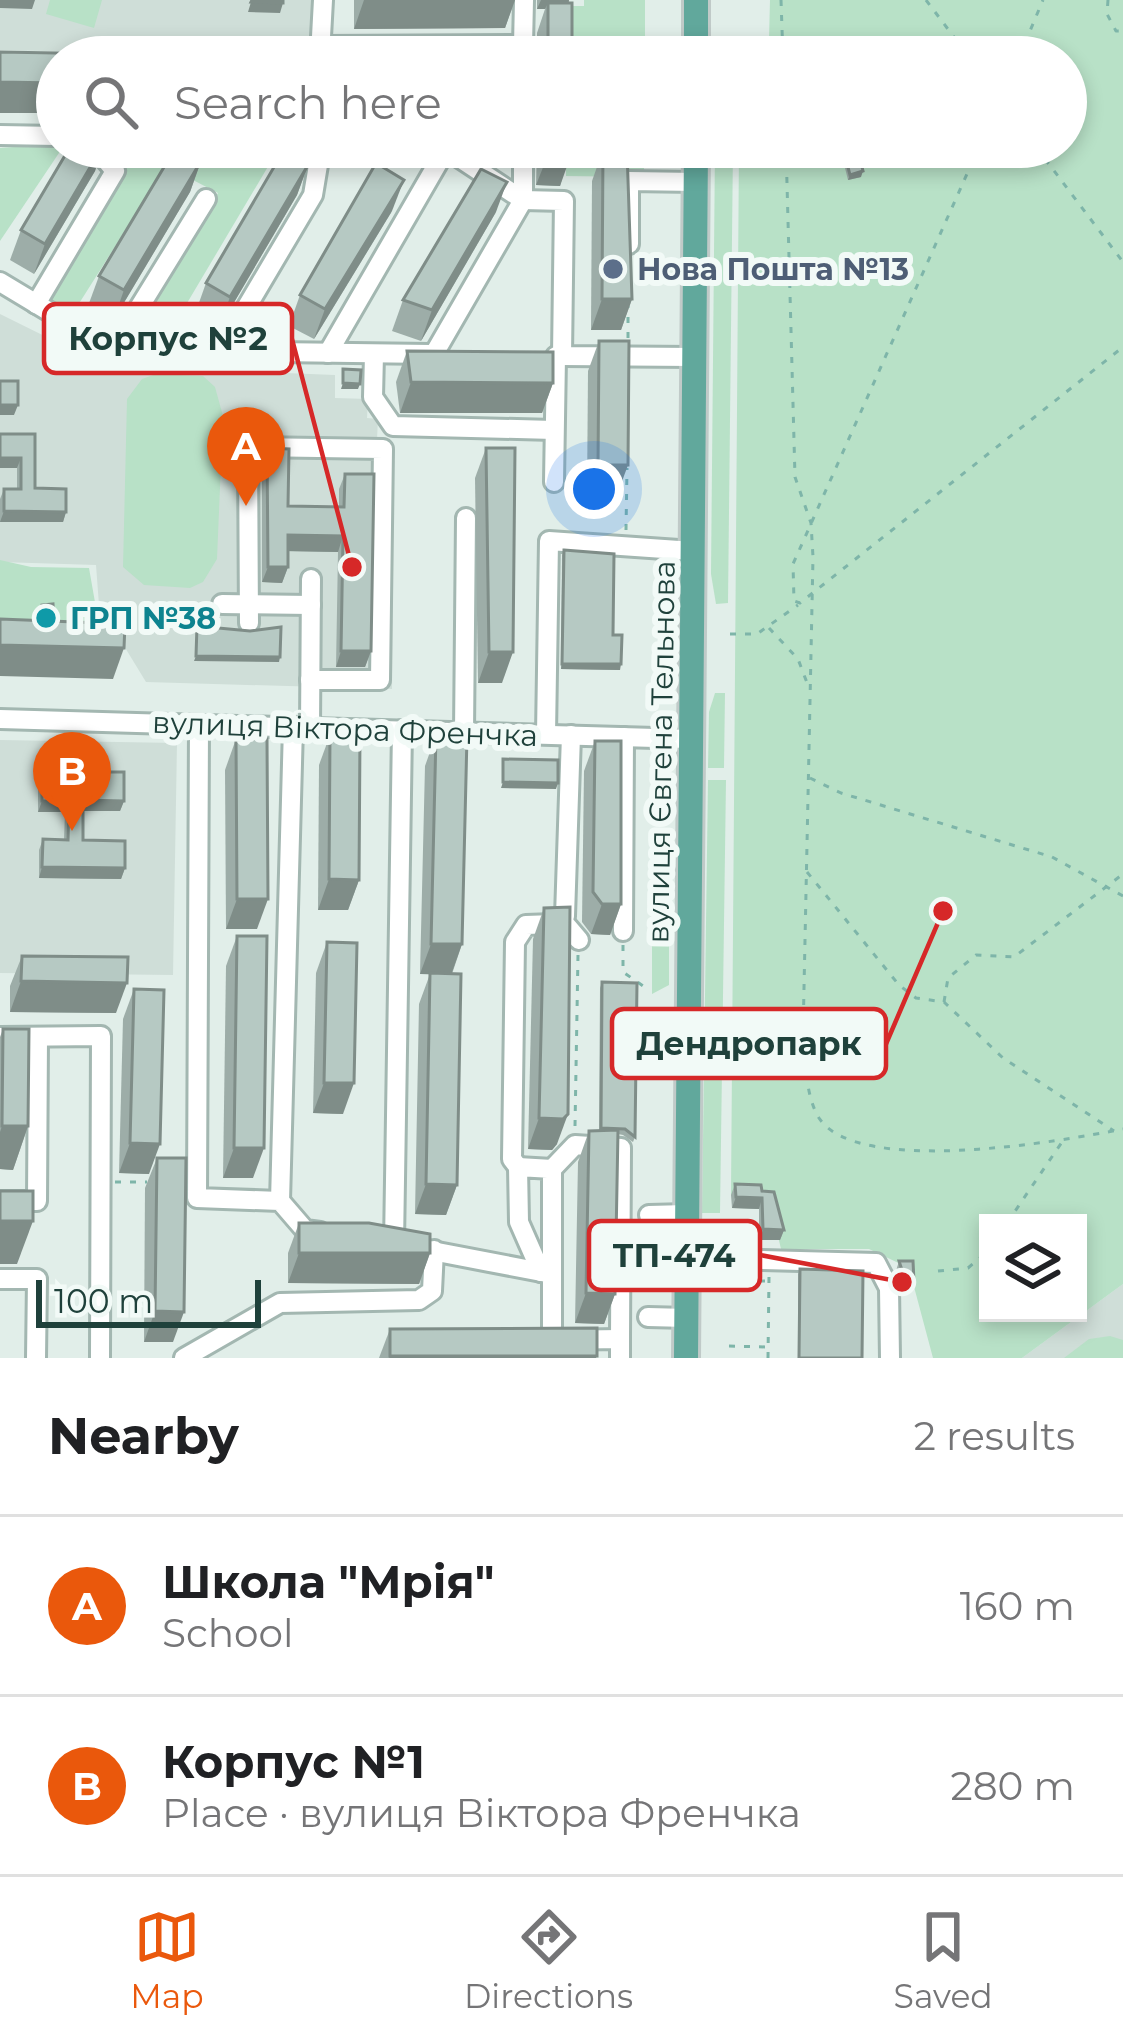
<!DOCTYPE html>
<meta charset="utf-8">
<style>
body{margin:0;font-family:Montserrat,sans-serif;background:#f2f2f2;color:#202124}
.controls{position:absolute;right:36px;bottom:36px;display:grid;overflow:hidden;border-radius:0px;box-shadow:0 6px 18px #0003}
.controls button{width:108px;height:108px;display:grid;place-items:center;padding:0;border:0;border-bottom:3px solid #e0e0e0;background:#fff;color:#202124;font:60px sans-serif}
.scale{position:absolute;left:36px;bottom:30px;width:225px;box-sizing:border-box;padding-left:12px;border:6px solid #1f413b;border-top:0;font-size:33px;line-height:42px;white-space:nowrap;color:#1f413b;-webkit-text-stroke:9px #f2faf7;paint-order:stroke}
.you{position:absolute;left:594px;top:489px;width:42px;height:42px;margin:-30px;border:9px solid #fff;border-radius:50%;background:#1a73e8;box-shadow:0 0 0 18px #1a73e833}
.badge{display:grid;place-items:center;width:78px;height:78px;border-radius:50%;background:#ea580c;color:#fff;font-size:39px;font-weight:700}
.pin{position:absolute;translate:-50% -99px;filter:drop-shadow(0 3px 6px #0008)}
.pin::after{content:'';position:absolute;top:63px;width:42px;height:36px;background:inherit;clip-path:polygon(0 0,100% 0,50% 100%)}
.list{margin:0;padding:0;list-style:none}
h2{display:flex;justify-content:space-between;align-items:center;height:156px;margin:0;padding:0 48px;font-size:51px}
h2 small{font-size:39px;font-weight:400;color:#757577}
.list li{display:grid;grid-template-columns:78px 1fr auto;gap:36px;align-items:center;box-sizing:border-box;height:180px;padding:0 48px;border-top:3px solid #e0e0e0}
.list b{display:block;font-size:45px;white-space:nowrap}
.list p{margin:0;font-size:39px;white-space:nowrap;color:#757577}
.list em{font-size:39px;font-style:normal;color:#757577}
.icon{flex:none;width:66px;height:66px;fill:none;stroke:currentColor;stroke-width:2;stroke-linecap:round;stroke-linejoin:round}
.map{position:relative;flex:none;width:1123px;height:1358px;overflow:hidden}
.search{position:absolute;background:#fff;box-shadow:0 6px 18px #0003;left:36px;right:36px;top:36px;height:132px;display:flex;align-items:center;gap:30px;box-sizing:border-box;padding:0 42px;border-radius:66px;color:#757577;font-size:45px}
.sheet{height:516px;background:#fff}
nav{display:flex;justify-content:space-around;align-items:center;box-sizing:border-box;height:168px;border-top:3px solid #e0e0e0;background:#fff;font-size:33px;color:#757577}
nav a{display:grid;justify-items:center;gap:6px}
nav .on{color:#ea580c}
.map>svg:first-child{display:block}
</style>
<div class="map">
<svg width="1123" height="1358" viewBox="0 0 1123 1358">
<rect width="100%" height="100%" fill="#e1eee9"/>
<g fill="#cfded8">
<polygon points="0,0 314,0 312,57 0,50"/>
<polygon points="0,314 105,366 335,375 335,398 368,399 367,418 378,419 377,439 394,447 392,689 146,682 99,605 96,565 0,562"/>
<polygon points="0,740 177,743 173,975 0,973"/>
<polygon points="1123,1284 1123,1358 1022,1358"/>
</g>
<g fill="#b8e1c7" fill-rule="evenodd">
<polygon points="50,0 102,0 94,28 46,14"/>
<polygon points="584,0 645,0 645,57 566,57 567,6 584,6"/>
<path d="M770 0H1123V1284L1022 1358H933L909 1268 869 1249H781L770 1202 731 1195 739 147H1066V57H739L740 40H769ZM988 1223H1078V1313H988Z"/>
<polygon points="57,144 63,147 0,241 0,148"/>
<polygon points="131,147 279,148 177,320 143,319 218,193 166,166 73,313 45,297"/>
<polygon points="566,147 644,147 644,177 566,176"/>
<polygon points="715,147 733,147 728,603 716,604 711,574"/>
<polygon points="156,374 203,376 215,387 223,416 217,559 203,582 190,588 144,585 123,567 127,399 142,379"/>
<polygon points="0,560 31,567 89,568 96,608 106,624 0,636"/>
<polygon points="715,693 725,693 724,768 708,768 709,712"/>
<polygon points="708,780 726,780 720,1213 702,1213"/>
<polygon points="652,903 660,903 669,942 669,985 652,994"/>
<polygon points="1110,1336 1123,1340 1123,1358 1064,1358 1089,1339"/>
</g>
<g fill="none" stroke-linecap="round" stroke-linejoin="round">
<defs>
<g id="minor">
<polyline points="321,46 523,45 524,0"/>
<polyline points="320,55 323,0"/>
<polyline points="0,135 57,136"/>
<polyline points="443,147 523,200 564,201 562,356 694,357"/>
<polyline points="629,244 629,181 696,182"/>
<polyline points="0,282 113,350 431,354"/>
<polyline points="36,304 115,171 95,147"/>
<polyline points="113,350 206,199"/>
<polyline points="220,352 313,195 321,147"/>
<polyline points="328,353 446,149"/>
<polyline points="374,354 373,397 393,426 554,430"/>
<polyline points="434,354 523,200 523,147"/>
<polyline points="554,482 556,356"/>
<polyline points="222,604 311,605"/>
<polyline points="249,623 248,447 383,449 380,680 310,680"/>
<polyline points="0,719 690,739"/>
<polyline points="199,725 197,1198 280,1201 305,1230 320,1232"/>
<polyline points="310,728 311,579"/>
<polyline points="464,732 466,518"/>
<polyline points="546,734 549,541 693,551"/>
<polyline points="562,920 579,940"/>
<polyline points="623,931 624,737"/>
<polyline points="0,1037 101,1036 100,1358"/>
<polyline points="518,1167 512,1159 515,942 526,925 554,924 565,916 571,735"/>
<polyline points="552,1169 575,1145 621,1148 620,1339"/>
<polyline points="0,1201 37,1201 38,1037"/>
<polyline points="280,1201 293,727"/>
<polyline points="649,1215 687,1214"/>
<polyline points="394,1244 402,730"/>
<polyline points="406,1246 552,1274 552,1340 620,1339 620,1358"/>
<polyline points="687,1258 876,1263 889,1288 890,1358"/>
<polyline points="541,1272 519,1222 518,1167 552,1169 552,1274"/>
<polyline points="0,1279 37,1279 36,1358"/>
<polyline points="648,1317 687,1318"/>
<polyline points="184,1358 280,1303 419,1300 432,1291 434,1250"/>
</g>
<g id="major">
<polyline points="696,57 696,0"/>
<polyline points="686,1358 696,147"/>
</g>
</defs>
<use href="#minor" stroke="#a3b7b1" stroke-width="24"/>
<use href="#major" stroke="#c0cac8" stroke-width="30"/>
<g stroke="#7eb5a9" stroke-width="3" stroke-dasharray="6 9" stroke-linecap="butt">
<polyline points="781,0 783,57"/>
<polyline points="926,0 969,57"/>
<polyline points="1108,0 1107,14 1116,31 1123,31"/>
<polyline points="1019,57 1043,0"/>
<path d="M786 147 795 477 811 523 813 557 803 1036C806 1062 805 1095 819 1118 857 1177 1063 1141 1123 1129"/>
<polyline points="979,147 793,564 794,601 800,603 1123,347"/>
<polyline points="1036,147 1123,262"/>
<polyline points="628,338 628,306"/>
<polyline points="626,530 627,468"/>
<polyline points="769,628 798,659 809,688"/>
<polyline points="730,634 757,634 798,605"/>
<polyline points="651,685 670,685"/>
<polyline points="810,778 841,793 1052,857 1123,896"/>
<polyline points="807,872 899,985 916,998 944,1002 1003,1058 1114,1131"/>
<polyline points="623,945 623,972 649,990"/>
<polyline points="944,1002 948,978 976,955 1014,957 1123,874"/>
<polyline points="575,1126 578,955"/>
<polyline points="115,1182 147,1182"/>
<polyline points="1007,1223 1062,1142"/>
<polyline points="938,1271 968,1268 988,1251"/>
<polyline points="729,1281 769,1281"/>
<polyline points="729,1346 768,1347"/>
<polyline points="768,1358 769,1276"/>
</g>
<use href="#minor" stroke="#fff" stroke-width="18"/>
<use href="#major" stroke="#61a89c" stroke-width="24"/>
</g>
<g fill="#9dada8">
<polygon points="354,0 515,0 505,28 354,29"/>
<polygon points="537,0 569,0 572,57 537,57 537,33 545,9 537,9"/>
<polygon points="70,147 104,147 95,171 34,274 10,260 21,230"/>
<polygon points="537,147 571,147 560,186 536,185"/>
<polygon points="603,150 632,299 621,330 591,330 592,181"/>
<polygon points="844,151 861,177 848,180 842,156"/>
<polygon points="201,161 190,192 113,321 88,306 99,276"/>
<polygon points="308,165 297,195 219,328 195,314 206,283"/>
<polygon points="392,211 314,339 289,326 300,295"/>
<polygon points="496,212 421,341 392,331 403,300"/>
<polygon points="599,341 617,495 587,495 588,371"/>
<polygon points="407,351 553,383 542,413 400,413 396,382"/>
<polygon points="0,434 35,434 35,488 66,512 63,522 0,522 0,499 4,489 17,489 17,468 0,468"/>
<polygon points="267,448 288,506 339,507 339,489 345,474 371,651 365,667 336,667 338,552 288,551 288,567 282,583 262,582 262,464"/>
<polygon points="486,448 502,683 478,683 475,478"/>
<polygon points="564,550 613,635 620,670 561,669 562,555"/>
<polygon points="330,735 359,880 348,910 318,910 319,765"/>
<polygon points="436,735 462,944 452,974 457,1185 446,1215 415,1214 419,1004 430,974 420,974 425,766"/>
<polygon points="236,739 257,929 226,929 225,770"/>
<polygon points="595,741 621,904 610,935 591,934 582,922 584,771"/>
<polygon points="42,772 124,801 120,811 83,811 83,840 125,868 121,879 39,878 39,850 43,839 64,840 65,812 38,812 38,782"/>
<polygon points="544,908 557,1144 552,1150 528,1149 533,939"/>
<polygon points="237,936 253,1178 223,1178 226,966"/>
<polygon points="327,942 343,1114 313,1113 316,973"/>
<polygon points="22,956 116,1013 10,1012 10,986"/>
<polygon points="602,982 635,1137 633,1142 623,1135 618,1134 615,1294 604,1324 575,1323 578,1162 589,1131 599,1131 600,988"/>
<polygon points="134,989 149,1174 119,1173 123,1019"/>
<polygon points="3,1029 28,1126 13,1170 0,1169 0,1037"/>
<polygon points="157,1158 173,1342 144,1342 145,1188"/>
<polygon points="735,1184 762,1191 784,1230 780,1240 759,1240 759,1209 732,1208 731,1195"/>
<polygon points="299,1223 430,1253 419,1284 288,1283 288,1253"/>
<polygon points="899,1261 910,1293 903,1293 896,1271"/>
<polygon points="800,1269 862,1358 798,1358 798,1274"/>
<polygon points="390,1329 596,1358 379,1358"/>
</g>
<g fill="#7f8d88">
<polygon points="0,0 35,0 32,9 0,8"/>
<polygon points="364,0 515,0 505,28 354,29"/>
<polygon points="541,0 569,0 566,10 548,3 545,9 537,9"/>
<polygon points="251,2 283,3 280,13 248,12"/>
<polygon points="0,82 57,83 57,113 0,113"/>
<polygon points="102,147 95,171 34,274 45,244"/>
<polygon points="548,155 571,155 560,186 536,185"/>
<polygon points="201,161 190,192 113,321 124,290"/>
<polygon points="308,165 297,195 219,328 230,297"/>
<polygon points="863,171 861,177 848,180 850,175"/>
<polygon points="404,180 392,211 314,339 325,309"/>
<polygon points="507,182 496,212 421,341 432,310"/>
<polygon points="602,299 632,299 621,330 591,330"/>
<polygon points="411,382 553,383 542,413 400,413"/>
<polygon points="343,383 360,384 358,389 341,389"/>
<polygon points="0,405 18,405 14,415 0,415"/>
<polygon points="0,458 21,458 17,468 0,468"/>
<polygon points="598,465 628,465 617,495 587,495"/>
<polygon points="4,511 66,512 63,522 0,522"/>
<polygon points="288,535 343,536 338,552 282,551"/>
<polygon points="268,567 288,567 282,583 262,582"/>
<polygon points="0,645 124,648 113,679 0,676"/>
<polygon points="341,651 371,651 365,667 336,667"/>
<polygon points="489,652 513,652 502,683 478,683"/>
<polygon points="196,656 280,657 279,662 194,661"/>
<polygon points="562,664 621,664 620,670 561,669"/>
<polygon points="503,782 558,783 556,789 501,788"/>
<polygon points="83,800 124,801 120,811 79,811"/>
<polygon points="42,801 69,801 65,812 38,812"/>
<polygon points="42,867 125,868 121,879 39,878"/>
<polygon points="329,879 359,880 348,910 318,910"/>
<polygon points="237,899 268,899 257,929 226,929"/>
<polygon points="602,904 621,904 610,935 591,934"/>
<polygon points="431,944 462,944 451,975 420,974"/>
<polygon points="21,981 127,983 116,1013 10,1012"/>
<polygon points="324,1083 354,1083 343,1114 313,1113"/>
<polygon points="568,1114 557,1144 552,1150 528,1149 539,1118"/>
<polygon points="2,1126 28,1126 13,1170 0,1169 0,1132"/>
<polygon points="130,1143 160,1144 149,1174 119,1173"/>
<polygon points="234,1148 264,1148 253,1178 223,1178"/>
<polygon points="426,1184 457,1185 446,1215 415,1214"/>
<polygon points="736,1197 762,1198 759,1209 732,1208"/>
<polygon points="0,1221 33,1221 17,1264 0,1264"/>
<polygon points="763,1229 784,1230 780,1240 759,1240"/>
<polygon points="299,1253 430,1253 419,1284 288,1283"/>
<polygon points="906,1282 914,1282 910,1293 903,1293"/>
<polygon points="586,1293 615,1294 604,1324 575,1323"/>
<polygon points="155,1311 184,1312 173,1342 144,1342"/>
<polygon points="390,1356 597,1356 596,1358 389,1358"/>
</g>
<g fill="#b6c9c3" stroke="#7f8d88" stroke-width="3">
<polygon points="252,0 283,0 283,3 251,2"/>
<rect x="548" y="3" width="24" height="54"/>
<polygon points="0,52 112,54 112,57 57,57 57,83 0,82"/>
<polygon points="70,147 102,147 45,244 21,230"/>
<polygon points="176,147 201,161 124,290 99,276"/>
<rect x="548" y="147" width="23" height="8"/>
<polygon points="857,147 863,171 850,175 844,151"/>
<polygon points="284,150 308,165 230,297 206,283"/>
<polygon points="603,150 627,150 632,299 602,299"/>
<polygon points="376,163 404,180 325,309 300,295"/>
<polygon points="481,169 507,182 432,310 403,300"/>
<polygon points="599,341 629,341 628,465 598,465"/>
<polygon points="407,351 553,352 553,383 411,382"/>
<polygon points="343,369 361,370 360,384 343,383"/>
<rect x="0" y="381" width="18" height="24"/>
<polygon points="0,434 35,434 35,488 66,489 66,512 4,511 4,489 21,489 21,458 0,458"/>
<polygon points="267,448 289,449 288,506 344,507 345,474 374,474 371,651 341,651 343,536 288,535 288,567 268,567"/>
<polygon points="486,448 515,448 513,652 489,652"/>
<polygon points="564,550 614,554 613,635 622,635 621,664 562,664"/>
<polygon points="53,604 54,620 43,621 42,605"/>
<polygon points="0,619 125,624 124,648 0,645"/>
<polygon points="197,626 250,631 281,627 280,657 196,656"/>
<polygon points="330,735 360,735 359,880 329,879"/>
<polygon points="436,735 467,736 462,944 431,944"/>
<polygon points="236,739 267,739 268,899 237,899"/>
<polygon points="595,741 621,741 621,904 602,904 593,892"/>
<polygon points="503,759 558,760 558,783 503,782"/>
<polygon points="42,772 124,772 124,801 83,800 83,840 125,841 125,868 42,867 43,839 68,840 69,801 42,801"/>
<polygon points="570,907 568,1114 563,1119 539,1118 544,908"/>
<polygon points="237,936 267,936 264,1148 234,1148"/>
<polygon points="327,942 357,943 354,1083 324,1083"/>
<polygon points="22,956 128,957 127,983 21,981"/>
<polygon points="430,973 461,974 457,1185 426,1184"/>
<polygon points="602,982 637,983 635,1137 625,1129 601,1128"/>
<polygon points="134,989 164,990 160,1144 130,1143"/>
<polygon points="3,1029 29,1029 28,1126 2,1126"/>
<polygon points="618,1130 615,1294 586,1293 589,1131"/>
<polygon points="157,1158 186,1158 184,1312 155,1311"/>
<polygon points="735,1184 761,1185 762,1191 774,1192 784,1230 763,1229 762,1198 736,1197"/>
<rect x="0" y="1191" width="33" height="30"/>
<polygon points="299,1223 369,1223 430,1234 430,1253 299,1253"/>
<polygon points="899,1261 913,1261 914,1282 906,1282"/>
<polygon points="800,1269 863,1271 862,1358 799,1358"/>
<polygon points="597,1328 597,1356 390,1356 390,1329"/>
</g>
<circle fill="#5c6f8a" stroke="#f2faf7" stroke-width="4.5" cx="613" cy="269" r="12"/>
<circle fill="#0f9aa8" stroke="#f2faf7" stroke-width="4.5" cx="46" cy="618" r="12"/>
<g text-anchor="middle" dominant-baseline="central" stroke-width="12" stroke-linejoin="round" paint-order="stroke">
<g font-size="30" font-weight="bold" fill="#4e5e75" stroke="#f2faf7" text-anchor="start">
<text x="637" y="269">Нова Пошта №13</text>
</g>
<g font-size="30" font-weight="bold" fill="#0d838f" stroke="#f2faf7" text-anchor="start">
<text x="70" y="618">ГРП №38</text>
</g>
<g font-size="30" fill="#1f413b" stroke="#f2faf7">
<text transform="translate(345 729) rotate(2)">вулиця Віктора Френчка</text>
<text transform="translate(661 752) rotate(-89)">вулиця Євгена Тельнова</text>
</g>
</g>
<path fill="none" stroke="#d62828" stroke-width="4.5" d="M352 567L292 339M943 911L886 1044M902 1282L760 1255"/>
<g fill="#d62828" stroke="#f2faf7" stroke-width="4.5">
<circle cx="352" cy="567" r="12"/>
<circle cx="943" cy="911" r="12"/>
<circle cx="902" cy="1282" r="12"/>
</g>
<g fill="#f2faf7" stroke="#d62828" stroke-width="4.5">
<rect x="44" y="304" width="248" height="69" rx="12"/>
<rect x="612" y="1009" width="274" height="69" rx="12"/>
<rect x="589" y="1221" width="171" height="69" rx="12"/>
</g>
<g font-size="33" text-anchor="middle" font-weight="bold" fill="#1f413b">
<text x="168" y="350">Корпус №2</text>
<text x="749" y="1055">Дендропарк</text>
<text x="674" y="1267">ТП-474</text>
</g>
</svg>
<div class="controls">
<button><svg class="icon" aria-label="layers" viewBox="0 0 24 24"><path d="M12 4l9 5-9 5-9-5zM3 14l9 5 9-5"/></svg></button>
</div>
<div class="scale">100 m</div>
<div class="you"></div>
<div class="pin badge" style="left:246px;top:506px">A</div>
<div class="pin badge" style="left:72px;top:831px">B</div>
<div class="search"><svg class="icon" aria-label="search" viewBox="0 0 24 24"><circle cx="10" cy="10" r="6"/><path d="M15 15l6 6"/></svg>Search here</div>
</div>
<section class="sheet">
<h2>Nearby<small>2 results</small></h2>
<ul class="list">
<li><span class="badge">A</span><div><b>Школа &quot;Мрія&quot;</b><p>School</p></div><em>160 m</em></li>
<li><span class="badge">B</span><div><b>Корпус №1</b><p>Place · вулиця Віктора Френчка</p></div><em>280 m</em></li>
</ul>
</section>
<nav>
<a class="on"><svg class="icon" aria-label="map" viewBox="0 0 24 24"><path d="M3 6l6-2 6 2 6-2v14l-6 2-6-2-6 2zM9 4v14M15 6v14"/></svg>Map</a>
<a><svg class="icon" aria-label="directions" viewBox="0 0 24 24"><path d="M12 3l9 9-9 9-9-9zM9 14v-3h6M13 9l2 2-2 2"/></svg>Directions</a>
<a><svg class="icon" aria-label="saved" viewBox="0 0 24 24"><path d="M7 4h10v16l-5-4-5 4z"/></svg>Saved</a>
</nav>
